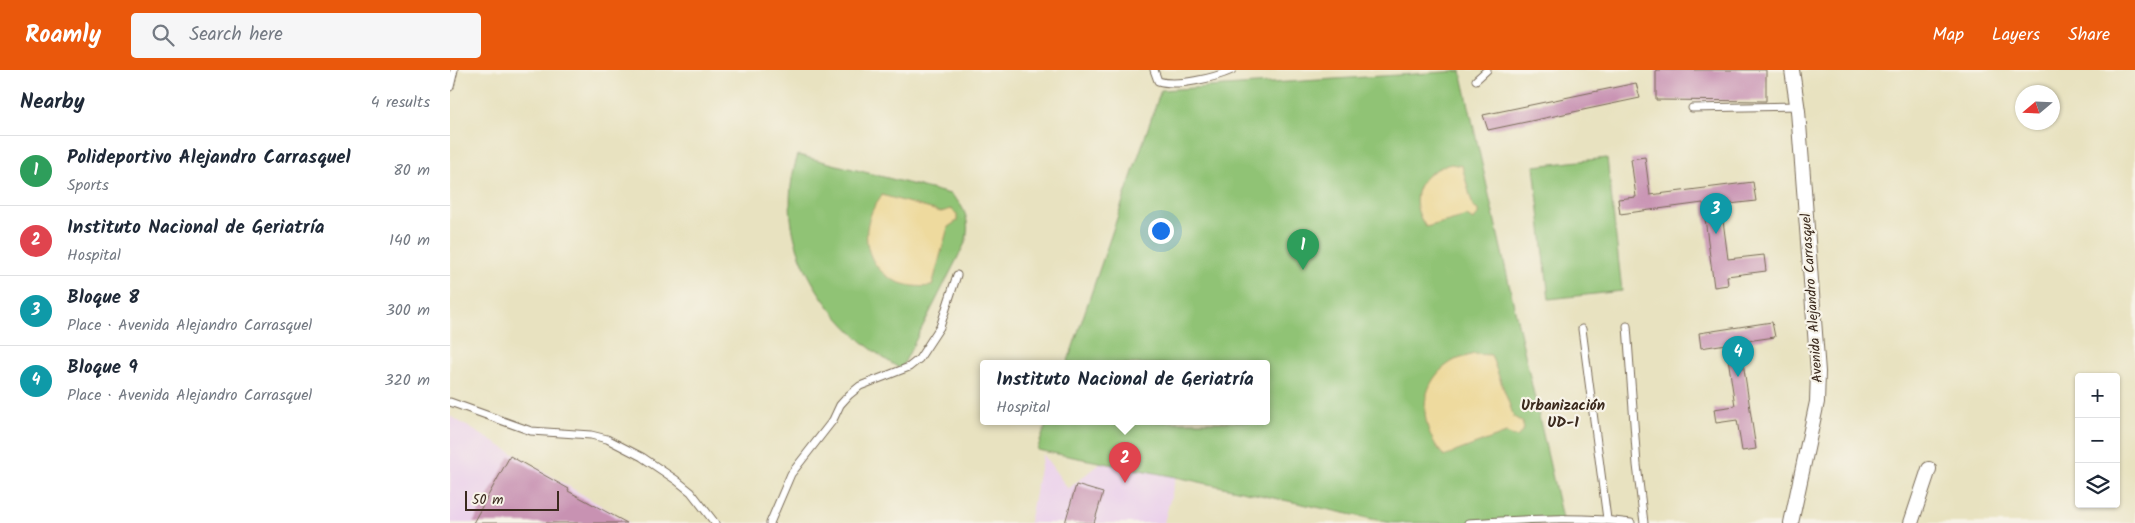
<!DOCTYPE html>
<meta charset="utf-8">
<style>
body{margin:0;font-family:Kalam,sans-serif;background:#f6f6f7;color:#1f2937}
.controls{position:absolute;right:15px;bottom:15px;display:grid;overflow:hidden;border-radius:5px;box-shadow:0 1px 4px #0004}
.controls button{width:45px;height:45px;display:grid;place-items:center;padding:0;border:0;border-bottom:1px solid #e0e1e3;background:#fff;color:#1f2937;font:25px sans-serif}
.compass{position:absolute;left:1565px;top:15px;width:45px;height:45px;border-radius:50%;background:#fff;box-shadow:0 1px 4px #0004;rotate:251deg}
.scale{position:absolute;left:15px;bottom:12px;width:94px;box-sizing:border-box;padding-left:5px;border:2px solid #3b2a1e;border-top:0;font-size:14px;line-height:18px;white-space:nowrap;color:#3b2a1e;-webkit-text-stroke:4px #f7f3e8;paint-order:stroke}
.you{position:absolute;left:710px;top:160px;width:18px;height:18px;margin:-12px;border:4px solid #fff;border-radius:50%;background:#1a73e8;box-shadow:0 0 0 8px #1a73e833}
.badge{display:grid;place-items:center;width:32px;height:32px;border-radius:50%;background:#ea580c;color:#fff;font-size:16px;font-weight:700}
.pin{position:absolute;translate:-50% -41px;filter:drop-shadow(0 1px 2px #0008)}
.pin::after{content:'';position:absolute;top:26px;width:18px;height:15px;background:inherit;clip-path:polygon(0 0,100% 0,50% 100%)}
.popup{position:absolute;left:530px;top:290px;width:290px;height:65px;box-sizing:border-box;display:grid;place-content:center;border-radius:5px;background:#fff;filter:drop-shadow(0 1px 4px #0005);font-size:16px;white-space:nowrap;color:#747a83}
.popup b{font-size:19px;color:#1f2937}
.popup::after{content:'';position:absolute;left:50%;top:100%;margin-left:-10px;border:10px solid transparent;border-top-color:#fff}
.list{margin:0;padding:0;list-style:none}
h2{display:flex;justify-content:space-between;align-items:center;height:65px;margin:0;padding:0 20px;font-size:21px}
h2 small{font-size:16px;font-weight:400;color:#747a83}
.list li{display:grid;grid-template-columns:32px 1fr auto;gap:15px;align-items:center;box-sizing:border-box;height:70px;padding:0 20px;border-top:1px solid #e0e1e3}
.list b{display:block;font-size:19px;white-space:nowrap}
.list p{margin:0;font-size:16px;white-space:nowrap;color:#747a83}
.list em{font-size:16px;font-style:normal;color:#747a83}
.icon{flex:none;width:28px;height:28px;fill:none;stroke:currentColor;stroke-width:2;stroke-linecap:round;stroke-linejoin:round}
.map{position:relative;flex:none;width:1685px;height:453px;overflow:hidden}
header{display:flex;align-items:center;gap:30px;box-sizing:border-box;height:70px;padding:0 25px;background:#ea580c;color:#fff}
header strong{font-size:24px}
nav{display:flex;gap:28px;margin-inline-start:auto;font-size:18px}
.search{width:350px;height:45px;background:#f6f6f7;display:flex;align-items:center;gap:12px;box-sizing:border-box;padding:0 18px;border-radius:5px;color:#747a83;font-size:19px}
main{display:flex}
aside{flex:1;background:#fff}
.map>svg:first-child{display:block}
</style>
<header>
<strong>Roamly</strong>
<div class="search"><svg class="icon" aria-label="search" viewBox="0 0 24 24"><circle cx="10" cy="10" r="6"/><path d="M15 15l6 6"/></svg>Search here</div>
<nav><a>Map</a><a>Layers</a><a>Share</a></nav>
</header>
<main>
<aside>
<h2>Nearby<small>4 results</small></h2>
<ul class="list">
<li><span class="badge" style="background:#2e9e5b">1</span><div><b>Polideportivo Alejandro Carrasquel</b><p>Sports</p></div><em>80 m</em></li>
<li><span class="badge" style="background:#e0444e">2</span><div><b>Instituto Nacional de Geriatría</b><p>Hospital</p></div><em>140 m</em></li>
<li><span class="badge" style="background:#0f9aa8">3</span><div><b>Bloque 8</b><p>Place · Avenida Alejandro Carrasquel</p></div><em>300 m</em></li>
<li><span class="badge" style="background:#0f9aa8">4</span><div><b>Bloque 9</b><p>Place · Avenida Alejandro Carrasquel</p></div><em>320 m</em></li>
</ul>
</aside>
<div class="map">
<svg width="1685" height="453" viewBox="0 0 1685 453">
<rect width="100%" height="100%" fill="#f7f3e8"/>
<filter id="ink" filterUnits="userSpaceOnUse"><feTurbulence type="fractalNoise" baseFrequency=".02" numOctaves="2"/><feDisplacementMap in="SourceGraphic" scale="10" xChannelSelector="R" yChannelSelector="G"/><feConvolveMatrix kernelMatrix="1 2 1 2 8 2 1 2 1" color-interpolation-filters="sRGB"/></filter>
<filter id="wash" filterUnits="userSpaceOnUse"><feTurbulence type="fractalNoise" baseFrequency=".0096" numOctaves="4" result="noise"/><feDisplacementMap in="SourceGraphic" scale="20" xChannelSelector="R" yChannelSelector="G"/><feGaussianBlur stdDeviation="1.12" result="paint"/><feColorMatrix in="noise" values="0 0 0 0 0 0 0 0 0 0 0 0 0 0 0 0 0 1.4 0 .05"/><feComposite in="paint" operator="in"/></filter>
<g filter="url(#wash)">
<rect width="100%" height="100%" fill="#e8e2c0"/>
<g fill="#ebd1eb">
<polygon points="0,346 118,416 180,453 0,453"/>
<polygon points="593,384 618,419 650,393 726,407 714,453 579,453"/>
</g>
<g fill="#90c375" stroke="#66764a">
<polygon points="1011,1 1113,453 941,453 726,407 587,380 597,352 816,352 816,294 617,294 711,20"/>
<path d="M348 85 500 124C516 136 521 154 515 173L451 299C378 257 318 173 348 85Z"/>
<polygon points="1157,88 1172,221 1099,229 1084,96"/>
</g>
<g fill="#eeda9e" stroke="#94825e">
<path d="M1001 94 1012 96 1023 137 1028 140V145L1023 150 1017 146 976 157C956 129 968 102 1001 94Z"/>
<path d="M432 125 491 142 501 139 507 144V151L498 157 482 216C425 223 397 169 432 125Z"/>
<path d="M1024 284 1041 285 1064 347 1072 352 1074 359 1067 367 1056 363 994 386C968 357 966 311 1005 290 1011 288 1018 286 1024 284Z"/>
</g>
<g id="blocks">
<g fill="#c892b2">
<polygon points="1206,0 1316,0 1316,31 1206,30"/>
<polygon points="1186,13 1190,28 1038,60 1033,45"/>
<polygon points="1195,87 1200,125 1303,112 1306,131 1271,135 1278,189 1314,185 1316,201 1277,206 1278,215 1264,217 1253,133 1170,144 1168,129 1186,127 1181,89"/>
<polygon points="1322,252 1325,267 1290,272 1306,379 1292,381 1287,350 1266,353 1264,339 1285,336 1276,274 1251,278 1249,263"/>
<polygon points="60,386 119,419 118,421 177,453 23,453"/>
<polygon points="626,415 653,423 644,453 615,453"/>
</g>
</g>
</g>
<g filter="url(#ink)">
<use href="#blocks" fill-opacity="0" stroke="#786a57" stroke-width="1"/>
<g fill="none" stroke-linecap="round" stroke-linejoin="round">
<defs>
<g id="service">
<path d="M704 0 708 11C727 17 764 8 782 0"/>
<polyline points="1026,10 1037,0"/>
<polyline points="0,17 4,0"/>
<polyline points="1242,38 1348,36"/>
<polyline points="1177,256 1187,395 1194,453"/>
<polyline points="1132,259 1157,449"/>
<polyline points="0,332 81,361 141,365 157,369 192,387 226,410 241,422 265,453"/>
<polyline points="320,453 341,404 383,350 390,335 399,325 410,316 459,297 469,289 490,257 507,205"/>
<path d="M1018 453C1072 450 1127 445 1181 453"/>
</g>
<g id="minor">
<polyline points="1341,453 1367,332 1368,302 1348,41 1342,0"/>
<polyline points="1461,453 1479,399"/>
</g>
</defs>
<use href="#service" stroke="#786a57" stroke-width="9"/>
<use href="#minor" stroke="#786a57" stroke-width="16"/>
<use href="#service" stroke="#fff" stroke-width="7"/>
<use href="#minor" stroke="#fff" stroke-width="14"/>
</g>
</g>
<g text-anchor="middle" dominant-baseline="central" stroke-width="4.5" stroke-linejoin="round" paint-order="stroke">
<g font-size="14" fill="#3b2a1e" stroke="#f7f3e8">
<text transform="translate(1362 228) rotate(-94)">Avenida Alejandro Carrasquel</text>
</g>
<g font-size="15" font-weight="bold" fill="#3b2a1e" stroke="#f7f3e8">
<text x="1113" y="336">Urbanización<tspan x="1113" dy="17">UD-1</tspan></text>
</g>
</g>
</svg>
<div class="controls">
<button>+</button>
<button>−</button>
<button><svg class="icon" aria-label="layers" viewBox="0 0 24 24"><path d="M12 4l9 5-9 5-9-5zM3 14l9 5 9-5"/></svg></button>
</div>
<svg class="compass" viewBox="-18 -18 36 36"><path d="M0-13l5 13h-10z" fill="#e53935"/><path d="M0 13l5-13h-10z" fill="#747a83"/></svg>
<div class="scale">50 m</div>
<div class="you"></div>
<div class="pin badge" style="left:853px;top:200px;background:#2e9e5b">1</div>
<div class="pin badge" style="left:675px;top:413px;background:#e0444e">2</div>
<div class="popup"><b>Instituto Nacional de Geriatría</b>Hospital</div>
<div class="pin badge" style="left:1266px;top:164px;background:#0f9aa8">3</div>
<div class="pin badge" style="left:1288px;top:307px;background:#0f9aa8">4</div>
</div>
</main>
